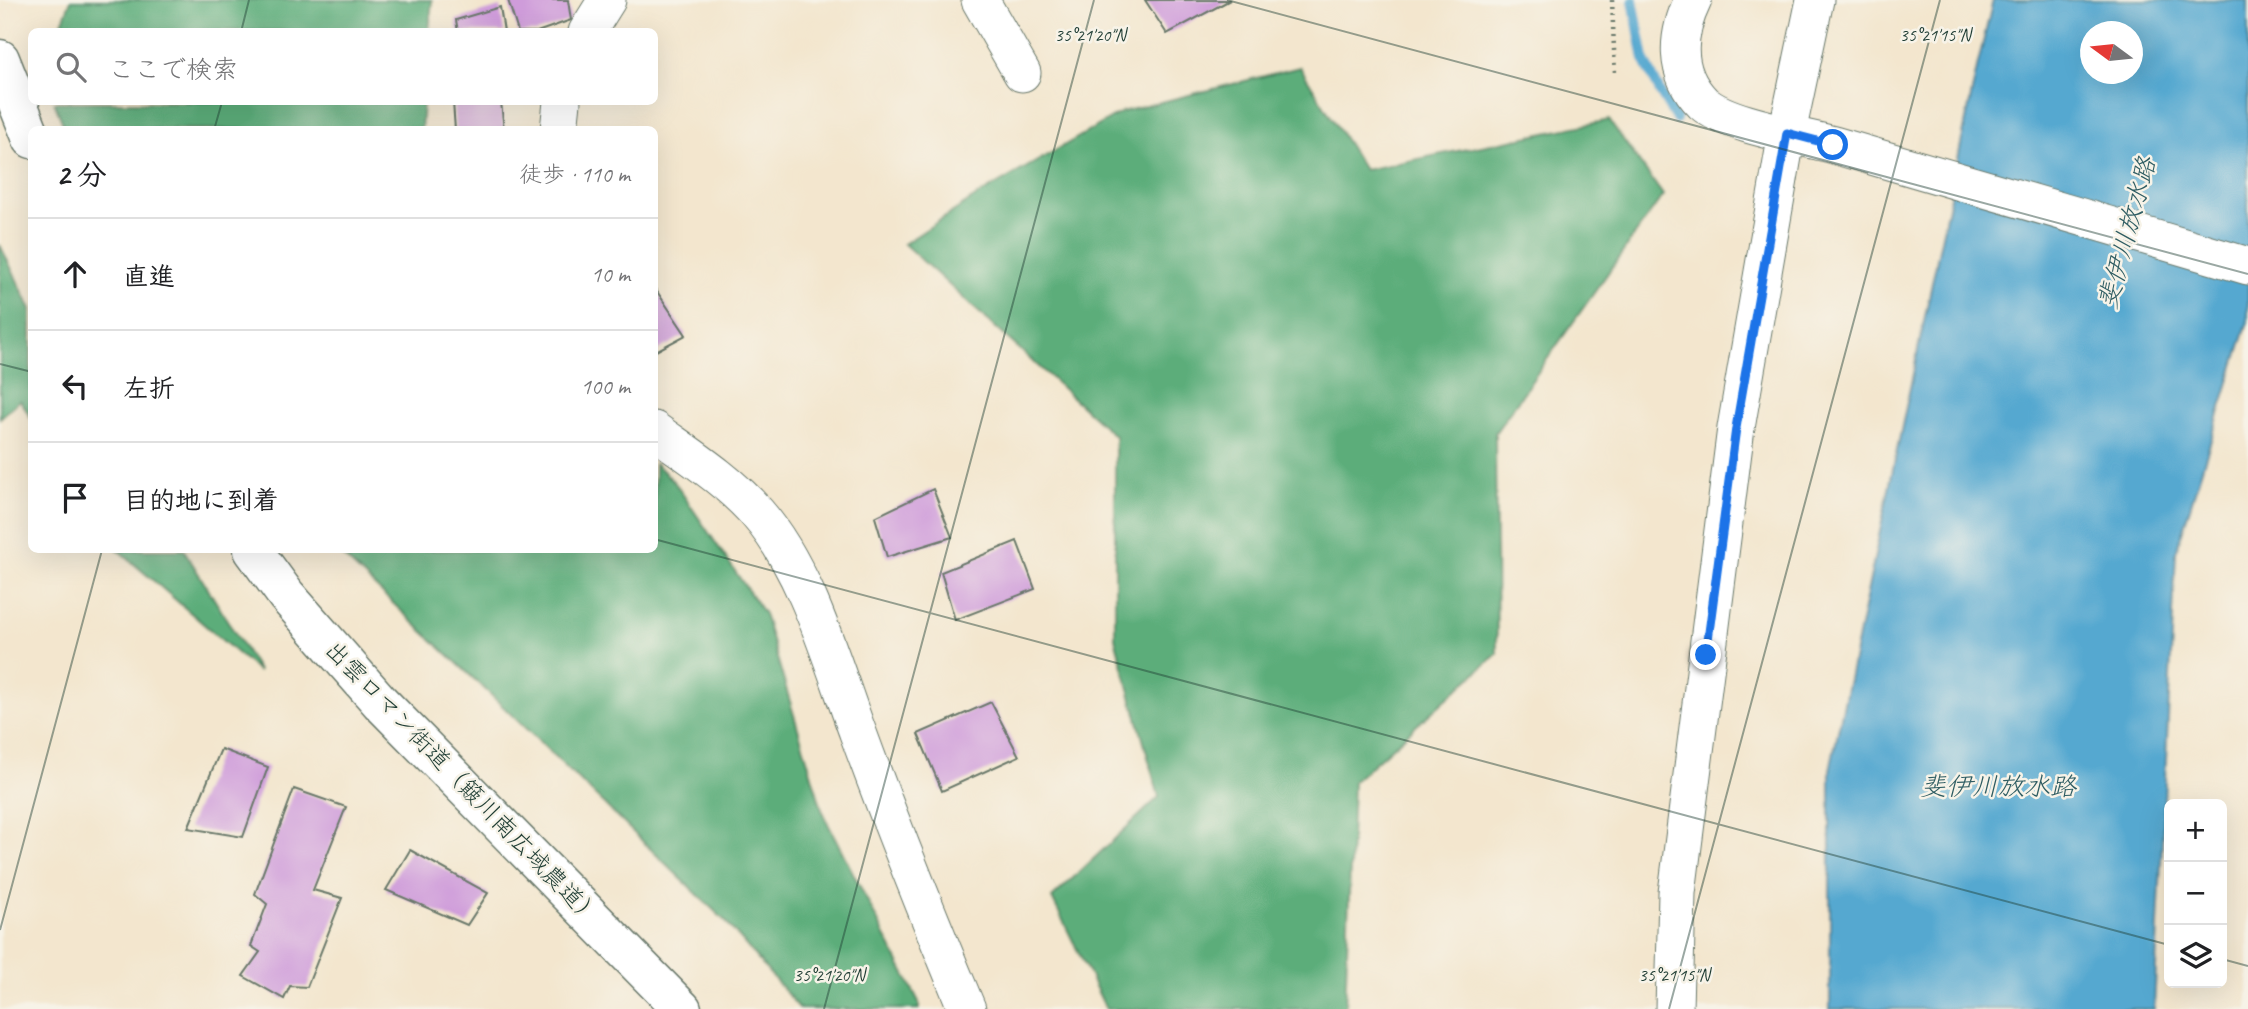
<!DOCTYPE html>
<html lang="ja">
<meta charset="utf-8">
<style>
body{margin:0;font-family:Caveat,"Klee One",sans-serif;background:#f6f6f6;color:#202124}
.controls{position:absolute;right:21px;bottom:21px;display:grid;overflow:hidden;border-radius:10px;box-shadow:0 7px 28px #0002}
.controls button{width:63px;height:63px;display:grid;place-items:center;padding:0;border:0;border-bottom:2px solid #e0e0e0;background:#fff;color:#202124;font:35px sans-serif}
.compass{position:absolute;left:2080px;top:21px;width:63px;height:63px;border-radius:50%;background:#fff;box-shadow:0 7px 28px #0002;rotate:285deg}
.stop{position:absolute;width:21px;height:21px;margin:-16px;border:5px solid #1a73e8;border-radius:50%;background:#fff}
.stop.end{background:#1a73e8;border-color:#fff;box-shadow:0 2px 7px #0008}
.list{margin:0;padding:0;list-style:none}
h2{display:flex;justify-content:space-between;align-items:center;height:91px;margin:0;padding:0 28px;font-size:30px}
h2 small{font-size:23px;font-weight:400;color:#757577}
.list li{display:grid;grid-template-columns:46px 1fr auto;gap:21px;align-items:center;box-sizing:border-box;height:112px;padding:0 28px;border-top:2px solid #e0e0e0}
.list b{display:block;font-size:26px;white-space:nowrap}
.list em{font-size:23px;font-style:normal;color:#757577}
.icon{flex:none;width:38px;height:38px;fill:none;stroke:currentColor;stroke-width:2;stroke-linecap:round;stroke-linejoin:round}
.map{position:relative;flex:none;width:2248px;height:1009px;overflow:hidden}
.search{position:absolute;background:#fff;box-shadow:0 7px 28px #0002;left:28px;top:28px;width:630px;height:77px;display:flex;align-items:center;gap:18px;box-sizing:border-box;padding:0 24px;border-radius:10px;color:#757577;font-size:26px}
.panel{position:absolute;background:#fff;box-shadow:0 7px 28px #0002;left:28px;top:126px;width:630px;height:427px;border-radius:10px}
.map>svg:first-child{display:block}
</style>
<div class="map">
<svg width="2248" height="1009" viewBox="0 0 2248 1009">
<rect width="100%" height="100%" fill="#f7f3e8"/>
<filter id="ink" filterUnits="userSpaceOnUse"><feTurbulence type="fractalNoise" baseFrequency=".0143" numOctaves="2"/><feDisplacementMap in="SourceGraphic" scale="14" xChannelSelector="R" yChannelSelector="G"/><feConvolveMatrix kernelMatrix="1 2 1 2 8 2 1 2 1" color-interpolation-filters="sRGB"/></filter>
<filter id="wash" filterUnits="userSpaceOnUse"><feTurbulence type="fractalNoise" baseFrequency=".00686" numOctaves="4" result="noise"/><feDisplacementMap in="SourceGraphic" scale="28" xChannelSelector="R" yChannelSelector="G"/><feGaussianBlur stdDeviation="1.57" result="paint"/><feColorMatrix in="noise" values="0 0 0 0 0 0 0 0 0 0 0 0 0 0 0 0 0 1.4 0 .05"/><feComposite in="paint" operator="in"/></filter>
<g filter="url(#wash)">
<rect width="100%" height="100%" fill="#f3e6ce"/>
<g fill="#5cad7a" stroke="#3e7557" stroke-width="2">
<polygon points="71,0 432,0 429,31 59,31"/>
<polygon points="1300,67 1364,170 1609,120 1663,195 1495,433 1497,654 1353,782 1345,1009 1106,1009 1052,898 1159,797 1115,638 1115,436 904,244 977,196 1122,112"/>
<polygon points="54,102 423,102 421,130 65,129"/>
<polygon points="0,245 31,309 31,418 20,400 0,418"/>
<polygon points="655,463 675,483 764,614 824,816 919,1002 919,1009 800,1009 725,921 489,693 336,550 654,550"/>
<polygon points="118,550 184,550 259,672"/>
</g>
<path fill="#55a8d0" stroke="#3a7282" stroke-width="2" fill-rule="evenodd" d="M1993 0H2248V321L2176 552 2154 1009H1830V770L1977 68ZM2090 32H2132V74H2090Z"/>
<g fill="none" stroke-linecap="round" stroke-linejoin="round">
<polyline stroke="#55a8d0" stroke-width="10" points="1633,0 1644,59 1661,94 1676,119"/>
</g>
<g id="blocks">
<g fill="#cf9cda">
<polygon points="508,0 568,0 571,20 537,32 518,32"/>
<polygon points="1145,0 1230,0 1167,34"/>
<polygon points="500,7 504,32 458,32 456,20"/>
<polygon points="453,102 501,102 504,130 455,130"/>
<polygon points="654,287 686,335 654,352"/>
<polygon points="933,489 952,537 887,557 875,517"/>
<polygon points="1017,541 1035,589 955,620 941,572"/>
<polygon points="991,702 1019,756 942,791 918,734"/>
<polygon points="221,749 268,767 243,837 188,828"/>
<polygon points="294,789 346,807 313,890 342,898 307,987 290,986 284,999 243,976 260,952 251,946 267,904 255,894"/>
<polygon points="410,850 488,893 467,925 386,890"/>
</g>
</g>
</g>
<g filter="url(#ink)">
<use href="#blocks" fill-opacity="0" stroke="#69786a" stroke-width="2"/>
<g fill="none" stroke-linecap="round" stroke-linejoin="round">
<defs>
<g id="minor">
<polyline points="980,0 1022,73"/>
<path d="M1693 0C1676 35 1673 73 1703 103 1727 125 1801 136 1834 145 1972 184 2110 226 2248 266"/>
<polyline points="587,32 607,0"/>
<polyline points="559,130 562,102"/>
<path d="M654 430C690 456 728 480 757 513 807 570 832 663 858 733 892 826 929 918 967 1009"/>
<polyline points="1674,1009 1677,893 1736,428 1787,133 1815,0"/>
</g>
<g id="tertiary">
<polyline points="0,59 32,139"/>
<polyline points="253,550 286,595 380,702 682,1009"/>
</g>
</defs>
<use href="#minor" stroke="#69786a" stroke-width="39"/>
<use href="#tertiary" stroke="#69786a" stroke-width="41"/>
<polyline stroke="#69786a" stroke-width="4.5" stroke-dasharray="2 5" stroke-linecap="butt" points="1612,0 1615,74"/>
<use href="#minor" stroke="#fff" stroke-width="37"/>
<use href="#tertiary" stroke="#fff" stroke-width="38"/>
</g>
</g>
<g fill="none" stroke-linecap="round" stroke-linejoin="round" filter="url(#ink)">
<polyline stroke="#1a73e8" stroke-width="9" points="1706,655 1736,428 1787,133 1833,145"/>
</g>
<path fill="none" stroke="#1f3d34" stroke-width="2" stroke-opacity="0.45" d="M1227 0 2248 274M241 32 249 0M214 130 222 102M0 364 32 372M654 539 2169 945M0 930 102 550M2222 959 2248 966M824 1009 1094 0M1669 1009 1940 0"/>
<g text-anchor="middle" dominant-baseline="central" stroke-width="5" stroke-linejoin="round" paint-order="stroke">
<g font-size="24" fill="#1f3d34" stroke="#f7f3e8">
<text transform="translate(463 783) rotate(46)">出雲ロマン街道（簸川南広域農道）</text>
</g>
<g font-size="26" font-style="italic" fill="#2f5d63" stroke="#f7f3e8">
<text transform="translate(2127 233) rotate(-75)">斐伊川放水路</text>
<text x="1998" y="786">斐伊川放水路</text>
</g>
</g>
<g font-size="18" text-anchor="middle" fill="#1f3d34" stroke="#f7f3e8" stroke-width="5" stroke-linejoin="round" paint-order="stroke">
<text x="1090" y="41">35°21'20"N</text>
<text x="1935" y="41">35°21'15"N</text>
<text x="829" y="981">35°21'20"N</text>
<text x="1674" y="981">35°21'15"N</text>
</g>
</svg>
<div class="controls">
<button>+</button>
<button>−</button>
<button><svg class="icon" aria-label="layers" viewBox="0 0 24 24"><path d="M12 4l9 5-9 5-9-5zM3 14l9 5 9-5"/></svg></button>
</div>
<svg class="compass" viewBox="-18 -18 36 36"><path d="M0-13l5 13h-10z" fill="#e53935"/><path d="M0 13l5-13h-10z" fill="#757577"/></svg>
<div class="stop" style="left:1833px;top:145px"></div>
<div class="stop end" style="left:1706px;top:655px"></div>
<div class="search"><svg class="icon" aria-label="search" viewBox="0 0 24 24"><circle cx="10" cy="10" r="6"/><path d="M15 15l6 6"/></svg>ここで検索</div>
<section class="panel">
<h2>2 分<small>徒歩 · 110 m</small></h2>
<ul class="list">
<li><svg class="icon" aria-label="ahead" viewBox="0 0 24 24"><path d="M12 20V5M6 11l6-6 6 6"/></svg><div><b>直進</b></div><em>10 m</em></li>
<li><svg class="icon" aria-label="left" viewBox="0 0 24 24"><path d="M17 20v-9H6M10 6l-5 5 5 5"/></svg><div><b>左折</b></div><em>100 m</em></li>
<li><svg class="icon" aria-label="arrive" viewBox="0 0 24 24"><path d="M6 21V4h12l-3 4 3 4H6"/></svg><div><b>目的地に到着</b></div></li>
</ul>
</section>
</div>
